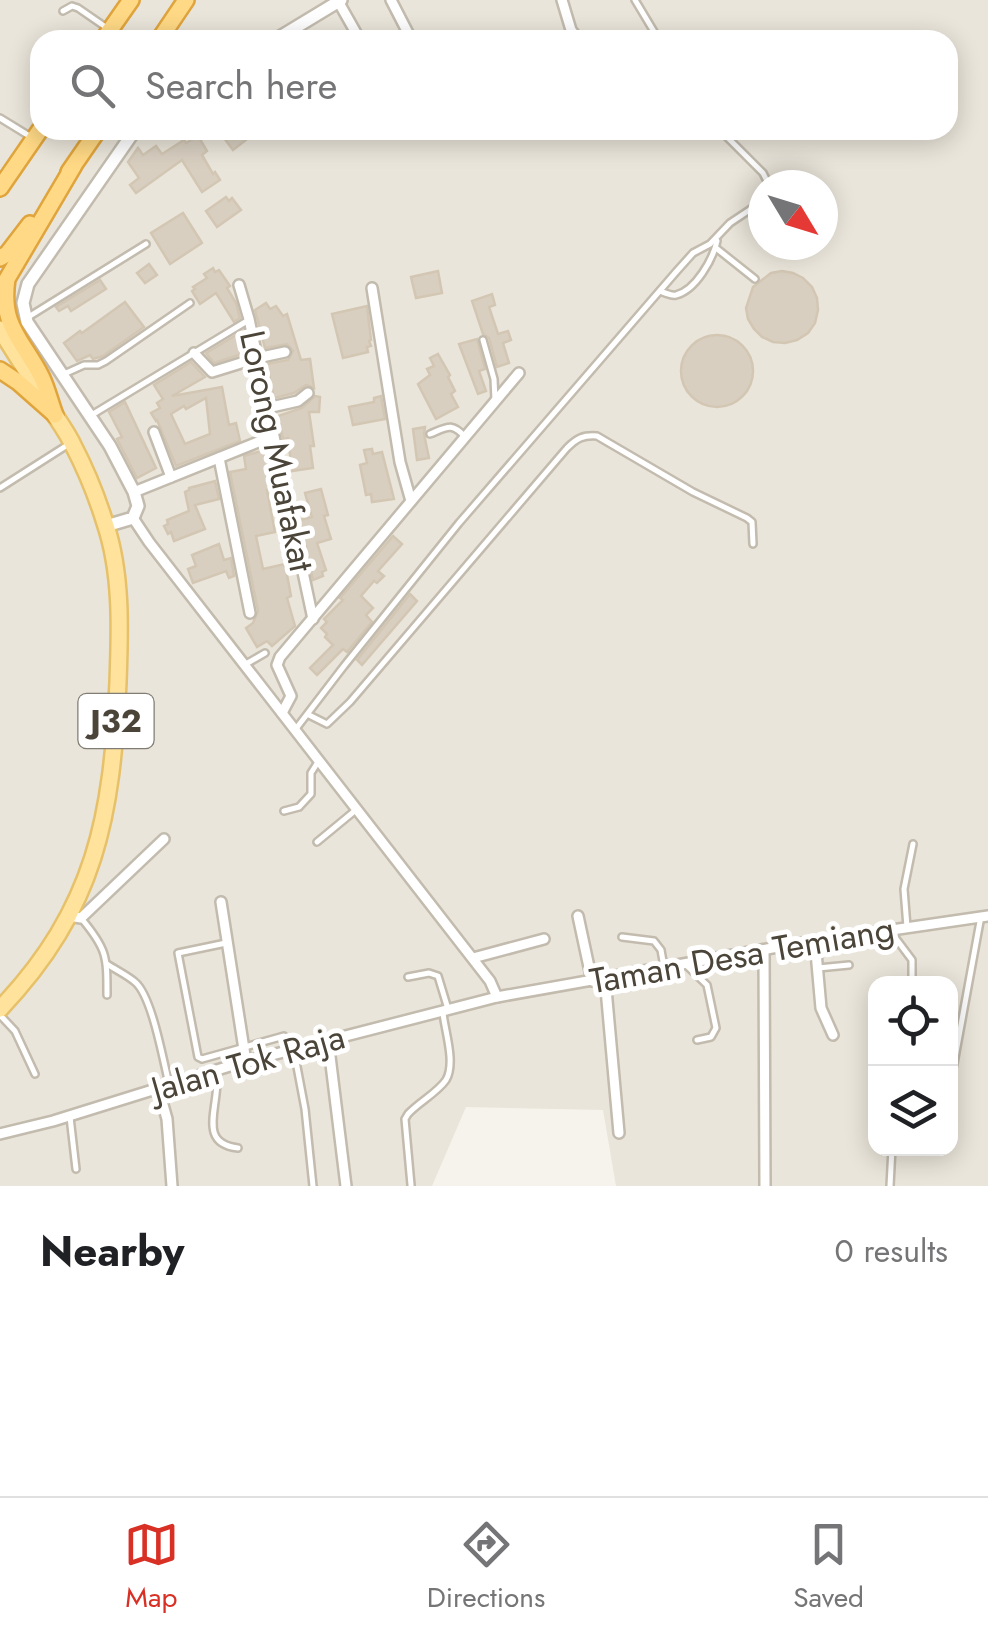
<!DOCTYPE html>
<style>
body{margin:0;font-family:Jost,sans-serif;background:#f2f2f2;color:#202124}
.controls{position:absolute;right:30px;bottom:30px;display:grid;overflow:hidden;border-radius:20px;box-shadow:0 5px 25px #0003}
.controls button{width:90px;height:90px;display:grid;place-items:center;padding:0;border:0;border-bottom:2px solid #e0e0e0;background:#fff;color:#202124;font:50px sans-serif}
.compass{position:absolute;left:748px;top:170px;width:90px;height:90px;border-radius:50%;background:#fff;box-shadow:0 5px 25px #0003;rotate:128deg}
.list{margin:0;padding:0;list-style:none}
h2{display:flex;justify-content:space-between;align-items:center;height:130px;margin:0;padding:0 40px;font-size:42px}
h2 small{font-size:32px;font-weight:400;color:#757577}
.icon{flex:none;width:55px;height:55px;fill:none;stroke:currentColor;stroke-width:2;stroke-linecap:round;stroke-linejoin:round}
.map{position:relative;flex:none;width:988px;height:1186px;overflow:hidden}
.search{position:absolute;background:#fff;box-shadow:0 5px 25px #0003;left:30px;right:30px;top:30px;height:110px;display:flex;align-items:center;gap:25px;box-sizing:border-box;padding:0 35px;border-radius:30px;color:#757577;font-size:38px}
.sheet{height:310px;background:#fff}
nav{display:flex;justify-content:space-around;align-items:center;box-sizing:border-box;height:140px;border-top:2px solid #e0e0e0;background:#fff;font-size:28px;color:#757577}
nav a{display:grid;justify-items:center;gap:5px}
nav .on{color:#d93025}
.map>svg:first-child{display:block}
</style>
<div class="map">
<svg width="988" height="1186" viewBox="0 0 988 1186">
<rect width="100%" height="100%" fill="#f6f3ec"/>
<path fill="#eae5da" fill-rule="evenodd" d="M0 0H988V1186H616L603 1110 466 1107 432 1186H0ZM40 40H948V130H40ZM763 185H823V245H763ZM876 984H950V1148H876Z"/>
<g fill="#d8cfc1" stroke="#d3c7b4" stroke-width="2.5" fill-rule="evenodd">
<polygon points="218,130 247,130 251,136 233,150"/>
<polygon points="198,136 207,151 202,155 213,174 215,172 220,180 202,192 182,160 136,193 130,185 139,178 128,162 138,148 143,155 156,146 162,154 184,140 186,143"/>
<polygon points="226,197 229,201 232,198 241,210 217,227 206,211"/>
<polygon points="183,213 202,243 170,264 151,233"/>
<polygon points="149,264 157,275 145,283 137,273"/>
<polygon points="213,268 215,272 219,270 230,286 227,288 236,303 240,318 234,322 216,293 200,304 192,291 195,289 193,287 207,278 204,274"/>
<polygon points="438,271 442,293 416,298 411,277"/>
<polygon points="782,271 793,273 803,278 812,287 817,298 818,310 815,323 808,333 797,340 785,343 773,342 762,337 754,329 748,319 746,308 753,287 771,273"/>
<polygon points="100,280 106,289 71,311 68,306 59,311 56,307"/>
<polygon points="492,294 495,305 489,307 498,334 508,331 511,340 503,343 509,363 497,367 489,338 483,334 472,301"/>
<polygon points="125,302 144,327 103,356 93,359 90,355 77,361 64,343 80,331 82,333"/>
<polygon points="266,303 270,309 276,306 283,316 287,314 301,360 310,359 314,388 306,385 294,393 274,398 267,364 288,360 293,351 287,344 265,348 255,310"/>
<polygon points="367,306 371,340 369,341 371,346 367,347 368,352 343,358 332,314"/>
<polygon points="243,331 248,352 214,363 206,353"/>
<circle cx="717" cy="371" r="36"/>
<polygon points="477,339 485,369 479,371 486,391 478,394 459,344"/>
<polygon points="438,354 450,375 448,377 455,391 451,394 458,407 436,419 418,384 430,375 427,369 434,366 430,358"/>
<path d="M191 362 205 377 172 396 222 387 229 425 236 423 240 441 176 466 157 420 156 421 151 413 160 408 157 403 163 399 154 385ZM206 398 210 434 185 444 171 414 184 406 186 409Z"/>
<polygon points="315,396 320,397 319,412 309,412 314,446 310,446 313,468 292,471 288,438 283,439 278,416 302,408"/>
<polygon points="381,396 385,419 353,425 349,407 374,402 374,398"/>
<polygon points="125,402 156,468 137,478 117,439 122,437 109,412"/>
<polygon points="425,427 424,434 429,458 417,460 413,429"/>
<polygon points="268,449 275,488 267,490 275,532 256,536 263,569 285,564 291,596 287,598 295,626 272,646 267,641 257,647 246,628 253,623 258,611 230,472 246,469 244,456"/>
<polygon points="372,449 373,454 382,452 394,499 372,502 371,494 366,495 360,465 367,463 364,450"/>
<polygon points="215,481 219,499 195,505 205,529 174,541 171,532 168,534 164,526 168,524 167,520 189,511 185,492 189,490 189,488"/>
<polygon points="321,489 328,515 324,516 331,539 317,543 326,570 322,572 323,576 313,580 300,520 312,517 305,493"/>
<polygon points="393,536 402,544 378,571 384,576 377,583 374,581 361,596 373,608 366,615 372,622 347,652 343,649 317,675 310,668 333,645 325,637 327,634 321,628 327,622 324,619 343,600 340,598"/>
<polygon points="219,544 224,560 231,558 234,576 229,578 226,571 193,583 188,569 196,566 192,555"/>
<polygon points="410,594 417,601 362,665 357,660"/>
</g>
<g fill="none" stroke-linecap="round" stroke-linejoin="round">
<defs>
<g id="service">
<polyline points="635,0 659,40"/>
<polyline points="63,11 72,6 78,8 107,28"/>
<polyline points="0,118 31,137"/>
<polyline points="720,130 763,173 769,185"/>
<polyline points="716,248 755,279"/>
<path d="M660 291C665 293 671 296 676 295 696 290 713 259 717 241"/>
<polyline points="30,316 146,244"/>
<polyline points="483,340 494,379 495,400"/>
<polyline points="64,374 84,365 98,365 106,361 190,303"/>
<polyline points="90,416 247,321"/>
<path d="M430 434C447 427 452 422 465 437"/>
<polyline points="0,488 69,444"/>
<polyline points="246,664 265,653"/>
<path d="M309 715 327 724 350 702 567 448C577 438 583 435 597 436L693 492 747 518 752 522 753 544"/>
<polyline points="295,730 344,666 459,523 676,272 693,253 710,244 730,223 763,201"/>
<polyline points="284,811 299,807 311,794 311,773 318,762"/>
<polyline points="317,842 357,809"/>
<path d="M81 918C107 949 107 956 107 995"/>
<polyline points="907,927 904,889 913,844"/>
<polyline points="891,932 912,960 912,984"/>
<polyline points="622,937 654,941 661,950 664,967"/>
<polyline points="226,943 178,953 198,1057 202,1059 284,1036"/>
<path d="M107 964C116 970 127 975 135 982 152 996 163 1060 169 1084"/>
<polyline points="685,964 707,985 716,1028 711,1037 697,1040"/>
<polyline points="818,968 849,965"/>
<polyline points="408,977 429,973 438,976 448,1009"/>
<polyline points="0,1015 15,1031 35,1074"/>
<polyline points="294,1051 305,1109 313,1186"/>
<path d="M215 1070C224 1100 193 1143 238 1148"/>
<polyline points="950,1085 981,916"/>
<polyline points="70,1117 76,1169"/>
<path d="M411 1185 405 1119 408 1114C419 1102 437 1093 446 1080 456 1063 445 1032 443 1013"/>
<polyline points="890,1186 892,1148"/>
</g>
<g id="minor">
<polyline points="391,0 408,33"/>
<polyline points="562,0 571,30 579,40"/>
<polyline points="338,1 360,40"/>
<polyline points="239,285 249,319 313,619"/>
<polyline points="372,288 400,462 411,501"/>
<polyline points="194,353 212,372 257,358 285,352"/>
<polyline points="267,408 298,401 308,393"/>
<polyline points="154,432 171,477"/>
<polyline points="219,458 250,613"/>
<polyline points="134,492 273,436"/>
<polyline points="133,518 149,542 490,981 497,997"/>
<polyline points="282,713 291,696 277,665 280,657 519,373"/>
<polyline points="221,902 246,1062"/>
<polyline points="69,916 81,918 164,839"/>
<polyline points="578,916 592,981"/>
<polyline points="815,941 821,1008 833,1035"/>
<polyline points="764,950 765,1186"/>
<polyline points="473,958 544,939"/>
<polyline points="605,978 619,1133"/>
<polyline points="328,1040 346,1186"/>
<polyline points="158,1087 167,1119 172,1186"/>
<polyline points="0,1134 53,1121 233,1065 497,997 789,945 988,916"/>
</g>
<g id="tertiary">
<polyline points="275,40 341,0"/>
<polyline points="106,526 133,518 138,506 134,492 110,446 27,322 23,303 28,284 135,130"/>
</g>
<path id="primary" d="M0 329C16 355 33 381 49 406 57 419 67 432 73 445 86 470 97 497 105 523 122 573 120 629 118 682 112 816 96 908 0 1009"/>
<g id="trunk">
<polyline points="103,40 131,0"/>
<polyline points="159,40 186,0"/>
<polyline points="69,172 98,130"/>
<polyline points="0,188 40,130"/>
<polyline points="0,258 7,254 30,224"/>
<polyline points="0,370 18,382 52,412"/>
<path d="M55 415C50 402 47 388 41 376 22 339 0 326 7 279L73 167"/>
</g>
</defs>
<use href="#service" stroke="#c2bbae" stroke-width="10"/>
<use href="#minor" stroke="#c2bbae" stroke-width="14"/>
<use href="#tertiary" stroke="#c2bbae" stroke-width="16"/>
<use href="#primary" stroke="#e6c16a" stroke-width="20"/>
<use href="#trunk" stroke="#e0a43c" stroke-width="20"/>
<use href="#service" stroke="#fff" stroke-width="5"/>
<use href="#minor" stroke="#fff" stroke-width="9"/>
<use href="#tertiary" stroke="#fff" stroke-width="11"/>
<use href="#primary" stroke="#ffe39c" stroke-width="15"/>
<use href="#trunk" stroke="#ffd985" stroke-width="15"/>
</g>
<g text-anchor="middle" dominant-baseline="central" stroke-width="10" stroke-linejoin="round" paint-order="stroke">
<rect fill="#fff" stroke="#817c74" stroke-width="2.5" x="78.5" y="694" width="75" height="54" rx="8"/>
<g font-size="32" font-weight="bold" fill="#4b4439">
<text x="116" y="721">J32</text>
</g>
<g font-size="35" fill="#4b4439" stroke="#fff">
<text transform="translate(277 451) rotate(78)">Lorong Muafakat</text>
<text transform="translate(742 955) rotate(-10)">Taman Desa Temiang</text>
<text transform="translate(248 1063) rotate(-16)">Jalan Tok Raja</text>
</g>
</g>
</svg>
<div class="controls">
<button><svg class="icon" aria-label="locate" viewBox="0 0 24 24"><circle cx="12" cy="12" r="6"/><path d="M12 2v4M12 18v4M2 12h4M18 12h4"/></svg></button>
<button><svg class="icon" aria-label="layers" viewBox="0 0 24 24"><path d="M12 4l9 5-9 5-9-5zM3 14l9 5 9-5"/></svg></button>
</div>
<svg class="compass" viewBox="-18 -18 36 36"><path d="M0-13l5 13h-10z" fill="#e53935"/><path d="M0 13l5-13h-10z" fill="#757577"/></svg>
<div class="search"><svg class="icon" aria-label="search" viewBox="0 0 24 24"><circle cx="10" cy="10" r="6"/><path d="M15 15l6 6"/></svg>Search here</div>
</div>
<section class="sheet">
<h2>Nearby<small>0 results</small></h2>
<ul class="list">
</ul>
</section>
<nav>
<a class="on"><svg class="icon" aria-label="map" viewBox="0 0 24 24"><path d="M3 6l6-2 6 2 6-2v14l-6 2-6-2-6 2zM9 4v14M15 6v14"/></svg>Map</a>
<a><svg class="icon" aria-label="directions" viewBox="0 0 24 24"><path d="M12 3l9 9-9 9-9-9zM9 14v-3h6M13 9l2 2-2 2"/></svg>Directions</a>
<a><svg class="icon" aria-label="saved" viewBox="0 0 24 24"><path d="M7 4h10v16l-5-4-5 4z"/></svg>Saved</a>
</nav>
